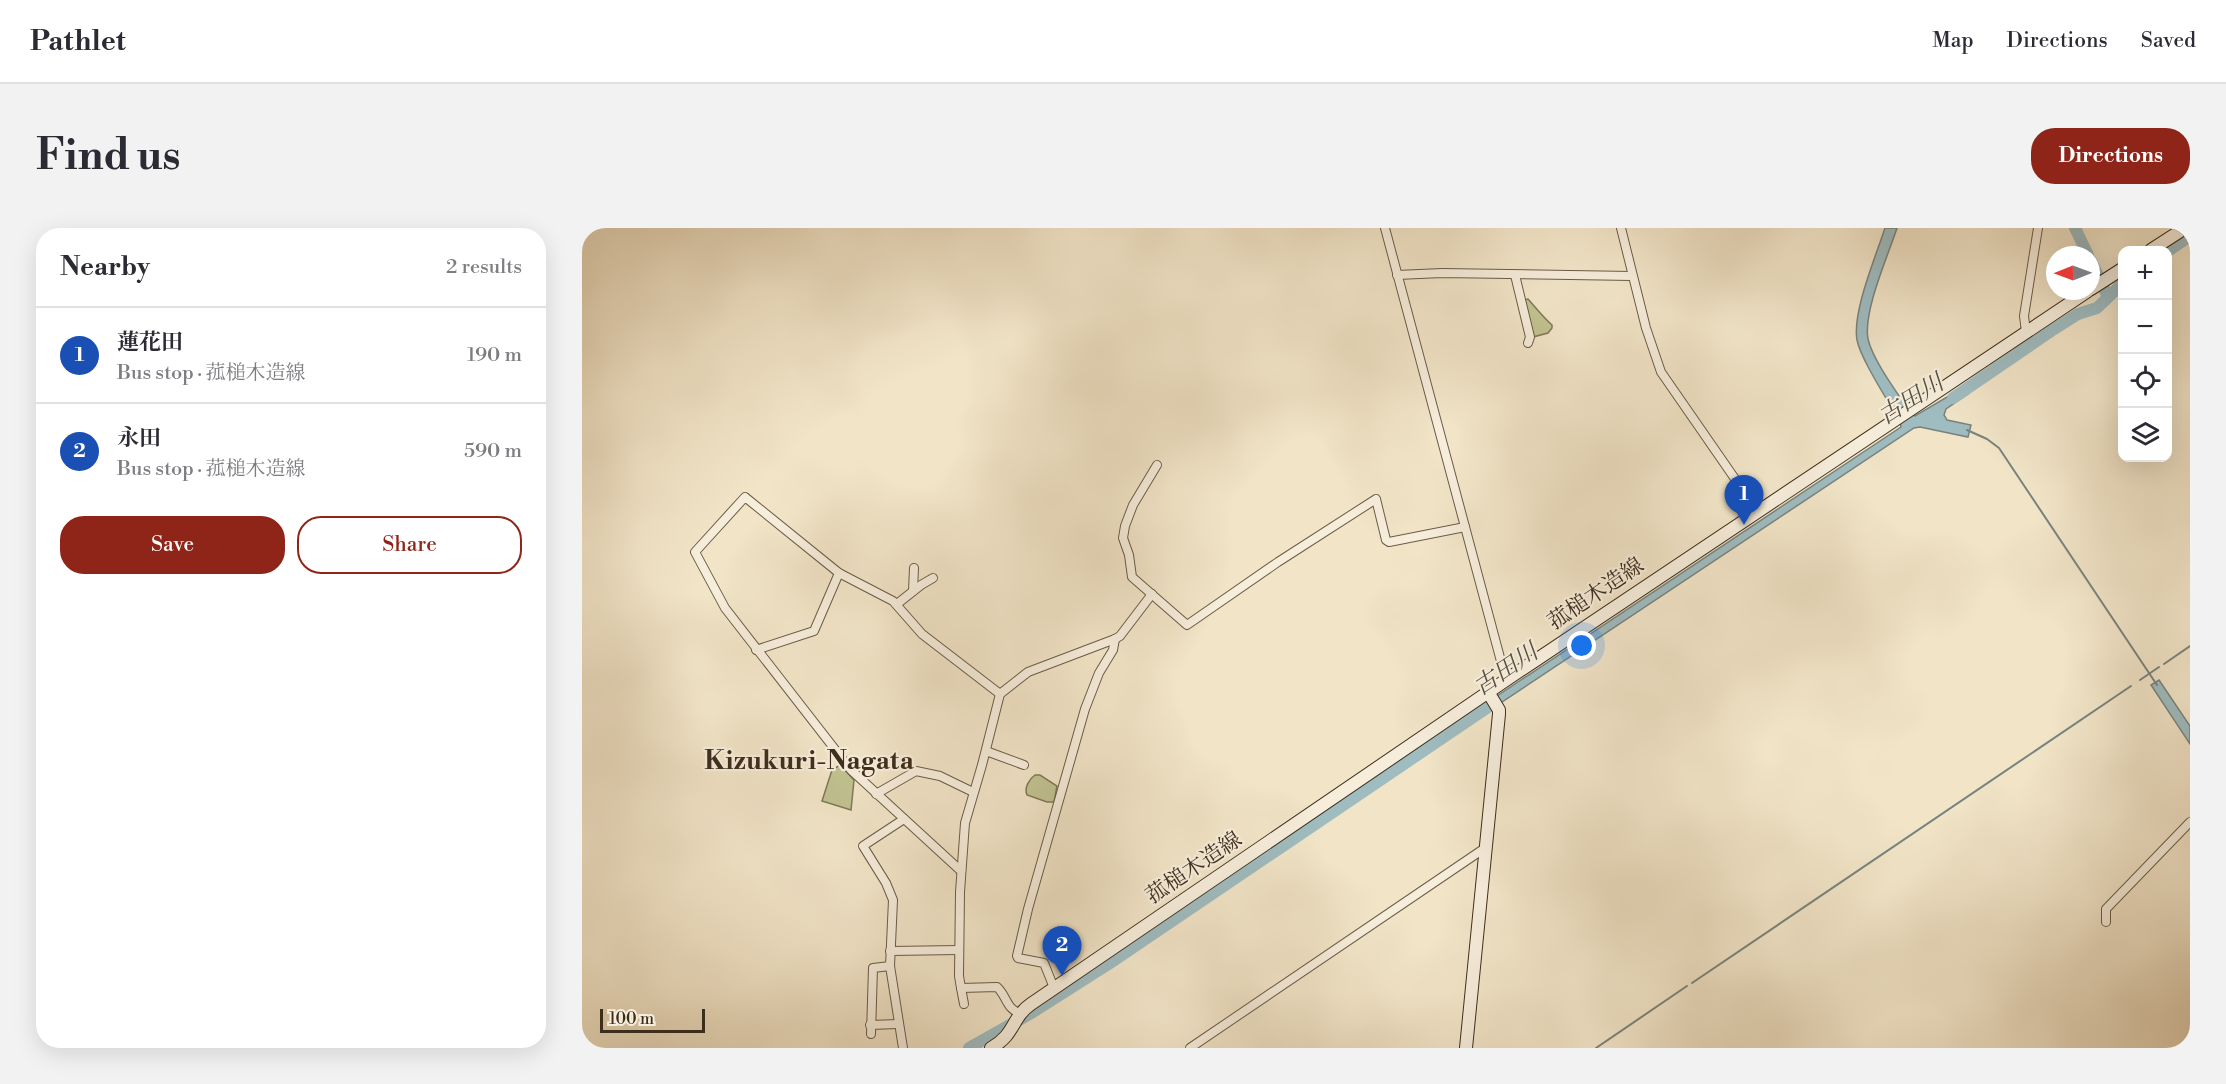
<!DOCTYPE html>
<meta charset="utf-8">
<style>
body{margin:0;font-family:"Libre Bodoni","Noto Serif JP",serif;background:#f2f2f3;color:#2b2b33}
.controls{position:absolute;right:18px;top:18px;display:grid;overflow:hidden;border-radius:12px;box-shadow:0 6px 24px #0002}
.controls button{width:54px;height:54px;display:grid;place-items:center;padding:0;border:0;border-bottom:2px solid #e1e1e2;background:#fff;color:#2b2b33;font:30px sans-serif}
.compass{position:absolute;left:1464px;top:18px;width:54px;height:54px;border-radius:50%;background:#fff;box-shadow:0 6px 24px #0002;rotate:269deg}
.scale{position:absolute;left:18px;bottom:15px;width:105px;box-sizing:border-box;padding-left:6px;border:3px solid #3d2e1c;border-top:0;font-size:16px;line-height:21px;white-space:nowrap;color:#3d2e1c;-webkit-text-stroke:4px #f6eddb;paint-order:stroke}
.you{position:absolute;left:1000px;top:418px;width:21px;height:21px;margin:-15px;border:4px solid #fff;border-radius:50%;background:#1a73e8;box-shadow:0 0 0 9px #1a73e833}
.badge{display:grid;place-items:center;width:39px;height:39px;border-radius:50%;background:#8f2418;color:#fff;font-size:20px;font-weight:700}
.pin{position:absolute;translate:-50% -50px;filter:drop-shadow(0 2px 3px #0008)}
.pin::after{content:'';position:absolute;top:32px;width:21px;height:18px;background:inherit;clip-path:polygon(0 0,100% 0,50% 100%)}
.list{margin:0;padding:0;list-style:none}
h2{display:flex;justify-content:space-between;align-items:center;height:78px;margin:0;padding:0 24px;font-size:26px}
h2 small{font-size:20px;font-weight:400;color:#7c7c81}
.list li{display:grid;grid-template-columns:39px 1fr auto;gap:18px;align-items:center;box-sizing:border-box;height:96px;padding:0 24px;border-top:2px solid #e1e1e2}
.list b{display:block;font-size:22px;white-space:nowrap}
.list p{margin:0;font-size:20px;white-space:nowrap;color:#7c7c81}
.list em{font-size:20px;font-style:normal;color:#7c7c81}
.actions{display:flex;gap:12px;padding:18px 24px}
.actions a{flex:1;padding:14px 0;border:2px solid #8f2418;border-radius:24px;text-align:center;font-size:21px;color:#8f2418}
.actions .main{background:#8f2418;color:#fff}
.icon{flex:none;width:33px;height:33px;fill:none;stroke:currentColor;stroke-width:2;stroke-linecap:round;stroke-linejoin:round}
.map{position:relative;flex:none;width:1608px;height:820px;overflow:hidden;border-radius:24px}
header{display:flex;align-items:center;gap:36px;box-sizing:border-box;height:84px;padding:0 30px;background:#fff;border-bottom:2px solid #e1e1e2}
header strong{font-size:28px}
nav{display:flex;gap:33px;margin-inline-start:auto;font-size:21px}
.intro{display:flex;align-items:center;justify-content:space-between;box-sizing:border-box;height:144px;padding:0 36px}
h1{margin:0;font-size:42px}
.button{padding:15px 27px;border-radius:24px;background:#8f2418;color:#fff;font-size:21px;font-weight:700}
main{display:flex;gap:36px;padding:0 36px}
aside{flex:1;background:#fff;border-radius:24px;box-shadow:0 6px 24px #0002}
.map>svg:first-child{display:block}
</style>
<header>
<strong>Pathlet</strong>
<nav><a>Map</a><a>Directions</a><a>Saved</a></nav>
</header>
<div class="intro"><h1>Find us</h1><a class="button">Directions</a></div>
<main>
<aside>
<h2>Nearby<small>2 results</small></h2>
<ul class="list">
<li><span class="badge" style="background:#1a4fb4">1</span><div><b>蓮花田</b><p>Bus stop · 菰槌木造線</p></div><em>190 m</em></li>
<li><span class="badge" style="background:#1a4fb4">2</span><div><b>永田</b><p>Bus stop · 菰槌木造線</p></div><em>590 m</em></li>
</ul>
<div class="actions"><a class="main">Save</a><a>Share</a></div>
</aside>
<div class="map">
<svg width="1608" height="820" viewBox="0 0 1608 820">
<rect width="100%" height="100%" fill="#f1e4c7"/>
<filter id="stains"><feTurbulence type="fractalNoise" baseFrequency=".00333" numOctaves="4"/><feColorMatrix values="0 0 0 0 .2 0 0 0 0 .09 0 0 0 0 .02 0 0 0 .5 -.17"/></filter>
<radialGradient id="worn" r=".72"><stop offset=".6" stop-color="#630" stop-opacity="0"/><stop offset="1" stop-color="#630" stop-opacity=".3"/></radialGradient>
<g fill="#c1c291" stroke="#7f7856" stroke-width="1.5">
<path d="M946 71C954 80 961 89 970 97V100L966 105 951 109 940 72Z"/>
<polygon points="258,537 272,552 269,582 240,573 250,542"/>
<path d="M453 547H458L475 558 472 574H465L445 567C442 560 447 551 453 547Z"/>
</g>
<g fill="#9fbcc0" stroke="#78837e" stroke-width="1.5">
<path d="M1303 0H1315C1306 28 1281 83 1286 111 1291 133 1317 167 1330 187L1333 188 1382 159 1386 166 1364 181 1362 187 1365 192 1389 197 1386 209 1338 199 1332 200 902 486 897 480 1319 199 1318 194C1307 174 1279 132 1275 112 1270 84 1294 28 1303 0Z"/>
<polygon points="1577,452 1608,498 1608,516 1569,457"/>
</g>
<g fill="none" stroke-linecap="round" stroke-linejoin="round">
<g stroke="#78837e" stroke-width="2">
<polyline points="1385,202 1405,211 1417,220 1575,457"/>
<polyline points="1582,436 1608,418"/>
<polyline points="1558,452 1577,439"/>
<polyline points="1110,755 1549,458"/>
<polyline points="1014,820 1105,758"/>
</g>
<g stroke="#9fbcc0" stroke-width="12">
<polyline points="1493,0 1506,27"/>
<polyline points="1586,23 1608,8"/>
<polyline points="1509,33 1526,69"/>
<polyline points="1371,170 1469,103 1496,86 1515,80 1540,56"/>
<polyline points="387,820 451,784 528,735 912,475"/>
</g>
<defs>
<g id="street">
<polyline points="803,0 924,452"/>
<polyline points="1039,0 1064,100 1079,144 1176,284"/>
<polyline points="815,47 860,45 1050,48"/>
<polyline points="933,47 948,109 946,115"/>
<polyline points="1444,104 1442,88 1456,0"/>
<polyline points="575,237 551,277 543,298 541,310 547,327 550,349 605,397 696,334 794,271 804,312 807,314 883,299"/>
<polyline points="331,363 332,340"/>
<polyline points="315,376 339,357 351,350"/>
<polyline points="174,422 232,403 257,345"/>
<polyline points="404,523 442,537"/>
<polyline points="294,566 334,543 358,548 391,564"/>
<polyline points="379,643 269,542 143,380 113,324 163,269 257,345 311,373 340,406 418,466"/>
<polyline points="1524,694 1524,681 1608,594"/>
<polyline points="308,723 377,722"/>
<polyline points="379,760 382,776"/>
<polyline points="472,760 462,735 436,730 435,728 446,681 503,481 517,445 531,422 533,411"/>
<path d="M438 785C424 781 425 768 415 759L379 760 377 748 378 664 383 595 400 537 418 466 446 444 533 411 538 408 570 366"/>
<polyline points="288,797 316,796"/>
<polyline points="289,806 291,740 308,738"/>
<polyline points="321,820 308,738 311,672 304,655 281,618 322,591"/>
<polyline points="608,820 903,620"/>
</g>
<g id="secondary">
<polyline points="1569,22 1603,0"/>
<polyline points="1509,61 1540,41"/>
<path d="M409 820C434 806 429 790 449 776L924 452 1506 63"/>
<polyline points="884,820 917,486 917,482 906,464"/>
</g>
</defs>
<use href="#street" stroke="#6a5c47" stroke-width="10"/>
<use href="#secondary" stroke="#3d2e1c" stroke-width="14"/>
<use href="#street" stroke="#f6eddb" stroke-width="8"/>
<use href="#secondary" stroke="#f6eddb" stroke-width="12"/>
</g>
<g text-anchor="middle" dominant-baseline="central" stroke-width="4.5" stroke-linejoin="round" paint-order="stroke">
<g font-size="22" fill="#3d2e1c" stroke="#f6eddb">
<text transform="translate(1014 366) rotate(-34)">菰槌木造線</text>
<text transform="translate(612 640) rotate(-34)">菰槌木造線</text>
</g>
<g font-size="24" font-style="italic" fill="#565245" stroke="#f6eddb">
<text transform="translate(1329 172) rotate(-32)">古田川</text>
<text transform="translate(924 442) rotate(-34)">古田川</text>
</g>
<g font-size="26" font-weight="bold" fill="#3d2e1c" stroke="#f6eddb">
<text x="227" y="533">Kizukuri-Nagata</text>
</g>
</g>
<rect width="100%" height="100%" filter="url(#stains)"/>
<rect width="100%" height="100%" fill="url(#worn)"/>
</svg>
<div class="controls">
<button>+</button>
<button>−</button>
<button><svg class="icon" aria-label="locate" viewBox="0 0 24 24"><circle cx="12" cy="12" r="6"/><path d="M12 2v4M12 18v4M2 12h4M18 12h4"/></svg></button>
<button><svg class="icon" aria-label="layers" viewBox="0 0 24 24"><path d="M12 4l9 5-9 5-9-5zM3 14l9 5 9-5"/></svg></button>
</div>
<svg class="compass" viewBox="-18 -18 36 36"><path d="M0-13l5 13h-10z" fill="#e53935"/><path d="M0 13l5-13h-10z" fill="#7c7c81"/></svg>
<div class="scale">100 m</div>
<div class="you"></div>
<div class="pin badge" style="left:1162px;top:297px;background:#1a4fb4">1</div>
<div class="pin badge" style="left:480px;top:748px;background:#1a4fb4">2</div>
</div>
</main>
